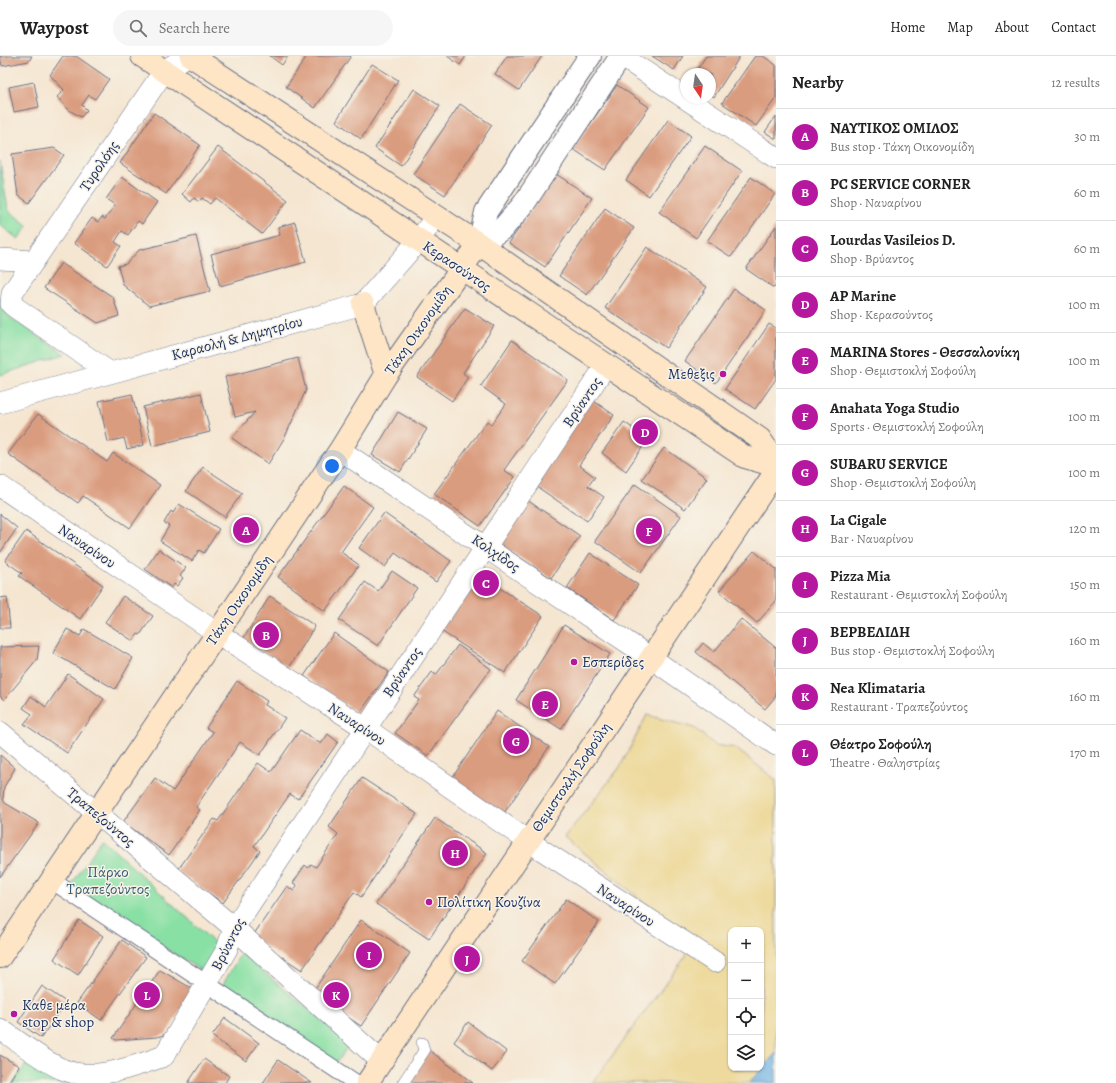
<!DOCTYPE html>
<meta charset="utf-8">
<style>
body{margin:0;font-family:Alegreya,serif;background:#f6f6f6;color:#222}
.controls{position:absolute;right:12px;bottom:12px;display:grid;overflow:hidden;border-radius:8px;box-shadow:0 1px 3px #0004}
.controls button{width:36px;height:36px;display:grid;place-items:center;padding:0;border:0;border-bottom:1px solid #e0e0e0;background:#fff;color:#222;font:20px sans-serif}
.compass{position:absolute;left:680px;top:12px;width:36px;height:36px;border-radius:50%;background:#fff;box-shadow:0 1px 3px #0004;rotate:167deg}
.you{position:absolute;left:332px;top:410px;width:14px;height:14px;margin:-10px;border:3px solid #fff;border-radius:50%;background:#1a73e8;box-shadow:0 0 0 6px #1a73e833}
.badge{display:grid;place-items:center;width:26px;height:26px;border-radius:50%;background:#b5179e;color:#fff;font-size:13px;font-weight:700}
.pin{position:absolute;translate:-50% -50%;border:2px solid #fff;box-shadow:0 1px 4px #0006}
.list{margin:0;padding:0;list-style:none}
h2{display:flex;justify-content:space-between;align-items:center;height:52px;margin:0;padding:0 16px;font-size:17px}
h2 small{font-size:13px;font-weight:400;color:#767676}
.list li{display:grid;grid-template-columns:26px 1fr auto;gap:12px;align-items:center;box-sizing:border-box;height:56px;padding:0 16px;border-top:1px solid #e0e0e0}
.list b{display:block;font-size:15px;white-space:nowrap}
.list p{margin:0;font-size:13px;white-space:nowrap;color:#767676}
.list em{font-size:13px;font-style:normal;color:#767676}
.icon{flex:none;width:22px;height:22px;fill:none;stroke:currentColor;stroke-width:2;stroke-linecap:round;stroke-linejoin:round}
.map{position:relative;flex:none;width:776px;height:1027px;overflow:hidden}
header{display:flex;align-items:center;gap:24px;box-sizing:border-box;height:56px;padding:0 20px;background:#fff;border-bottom:1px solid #e0e0e0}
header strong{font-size:19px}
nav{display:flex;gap:22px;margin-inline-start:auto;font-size:14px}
.search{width:280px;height:36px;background:#f6f6f6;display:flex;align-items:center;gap:10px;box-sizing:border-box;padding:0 14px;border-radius:22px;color:#767676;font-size:15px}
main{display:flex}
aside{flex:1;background:#fff}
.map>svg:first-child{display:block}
</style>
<header>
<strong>Waypost</strong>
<div class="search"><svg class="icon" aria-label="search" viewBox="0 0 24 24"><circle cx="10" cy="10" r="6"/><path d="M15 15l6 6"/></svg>Search here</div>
<nav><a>Home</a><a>Map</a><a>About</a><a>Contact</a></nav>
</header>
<main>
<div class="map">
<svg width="776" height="1027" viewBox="0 0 776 1027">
<rect width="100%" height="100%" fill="#f7f3e8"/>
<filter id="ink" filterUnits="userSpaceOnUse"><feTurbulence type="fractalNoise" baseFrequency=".025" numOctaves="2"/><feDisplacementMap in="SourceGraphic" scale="8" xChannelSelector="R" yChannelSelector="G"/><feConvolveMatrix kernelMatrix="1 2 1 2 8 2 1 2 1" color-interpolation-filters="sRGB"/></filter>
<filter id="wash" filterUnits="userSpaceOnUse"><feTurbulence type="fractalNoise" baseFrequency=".012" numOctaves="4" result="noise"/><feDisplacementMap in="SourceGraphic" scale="16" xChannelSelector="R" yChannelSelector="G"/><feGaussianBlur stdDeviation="0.9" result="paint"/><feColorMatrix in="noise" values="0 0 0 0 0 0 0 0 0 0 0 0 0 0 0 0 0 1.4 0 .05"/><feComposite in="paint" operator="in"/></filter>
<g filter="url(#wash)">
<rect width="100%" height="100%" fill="#f5e6d1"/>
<g fill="#89e0a4" stroke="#528881">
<polygon points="0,105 8,154 28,170 18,183 0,169"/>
<polygon points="0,243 2,251 8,260 65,298 0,319"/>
<polygon points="102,783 220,892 205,917 69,832"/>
<polygon points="241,897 350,988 335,1008 222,930"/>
<polygon points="32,1000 67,1027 13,1027"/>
</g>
<path fill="#eeda9e" stroke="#84847e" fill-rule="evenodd" d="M647 659 694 672 715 689 735 692 776 724V997L749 1027H592L686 900 690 884 682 871 662 861 565 781 620 711ZM731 874H761V1012H731Z"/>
<polygon fill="#6eb2e3" stroke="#4470a0" points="776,997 776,1027 749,1027"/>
<g id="blocks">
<g fill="#da9c7f">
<polygon points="0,0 32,0 29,5 2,10"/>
<polygon points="63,0 76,0 109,23 95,43 89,39 82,49 87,54 81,61 69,54 57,41 64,34 50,19"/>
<polygon points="270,0 288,0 282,9"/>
<polygon points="307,0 351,0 315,52 286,31"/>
<polygon points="447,0 466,0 460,9"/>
<polygon points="507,0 542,0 519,34 495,18"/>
<polygon points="652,0 683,0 674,14"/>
<polygon points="706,0 740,0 714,41 710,38 710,18 694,18"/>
<polygon points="755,0 763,0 776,9 776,42 756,70 722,47"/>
<polygon points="372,8 398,24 361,83 336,65"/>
<polygon points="34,26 39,51 14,56 9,31"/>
<polygon points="617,29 649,51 605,114 573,93"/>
<polygon points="414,33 440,50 401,110 375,92"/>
<polygon points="460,48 492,69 445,139 413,118"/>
<polygon points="154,57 200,89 166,138 120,107"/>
<polygon points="776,60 776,83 765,76"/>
<polygon points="668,64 691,80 649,140 626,124"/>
<polygon points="705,90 742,115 696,182 659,156"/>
<polygon points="218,91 288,144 262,178 215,142 210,148 202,142 199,146 194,142 191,146 182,138"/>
<polygon points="54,92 64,99 29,147 18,139 12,98"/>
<polygon points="556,118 592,142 545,211 509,187"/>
<polygon points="122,121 157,146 142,168 138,165 128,179 122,175 115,186 121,190 107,210 74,187 92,162 98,166 102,161 105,163 115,149 106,143"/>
<polygon points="751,121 775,138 731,201 707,185"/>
<polygon points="605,152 634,172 587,239 559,220"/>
<polygon points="295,166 306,206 220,230 211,198 280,179 278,171"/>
<polygon points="776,170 776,229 774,232 746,213"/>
<polygon points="196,180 210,235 149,250 123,229 118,210 126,208 139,194"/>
<polygon points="647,191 707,231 666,292 605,252"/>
<polygon points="61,207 113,241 119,260 98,267 44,232"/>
<polygon points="734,233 766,254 716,327 685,305"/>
<polygon points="465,252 494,270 463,317 468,321 452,345 417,321"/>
<polygon points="769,268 776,272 776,323 755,353 725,333"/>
<polygon points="512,284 568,324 504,414 515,421 480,470 434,438 487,365 491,369 506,348 481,330"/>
<polygon points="298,302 306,334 285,381 268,408 232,382 255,356 235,361 225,321"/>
<polygon points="201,337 210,376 152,390 143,351"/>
<polygon points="132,338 144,389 127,393 124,382 108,386 99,345"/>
<polygon points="591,343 614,359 579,409 595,421 588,430 604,441 587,465 533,428"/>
<polygon points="398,356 427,373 400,416 372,399"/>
<polygon points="38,358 107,406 113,397 160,429 130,472 83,440 78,447 8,398"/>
<polygon points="624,366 648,383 626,415 602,397"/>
<polygon points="664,392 707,422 685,453 642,423"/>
<polygon points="203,411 242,437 225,461 186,435"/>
<polygon points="635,428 681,460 641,517 595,485"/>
<polygon points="344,430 373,451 341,496 359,509 325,555 278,521"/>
<polygon points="524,442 580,480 551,522 495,485"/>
<polygon points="179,448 219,473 204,497 199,494 192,505 160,485 169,470 164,467 171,455 173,457"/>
<polygon points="384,457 451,505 436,526 395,497 385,511 359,492"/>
<polygon points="0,458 17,472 0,497"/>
<polygon points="26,475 103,529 80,563 19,520 22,517 5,505"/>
<polygon points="159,493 186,512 180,520 183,522 177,530 174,528 172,532 145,513"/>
<polygon points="754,495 776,513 776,545 757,567 719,535"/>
<polygon points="590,497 638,529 614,564 567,532"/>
<polygon points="392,515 417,532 378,590 339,564 365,526 378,535"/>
<polygon points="475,516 543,560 505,617 438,573"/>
<polygon points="123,540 153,560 140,579 138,578 133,585 105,566"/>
<polygon points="270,540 315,570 289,612 243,583"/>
<polygon points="7,541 10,572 0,572 0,542"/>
<polygon points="741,563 776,592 776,640 765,653 696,596 703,587 714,596"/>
<polygon points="564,569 610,598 561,673 516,644"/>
<polygon points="67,573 80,580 84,573 133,602 115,633 53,597"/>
<polygon points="334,577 389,616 359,658 304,620"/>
<polygon points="458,589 491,613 428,700 395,677 419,644 414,641 432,616 436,619"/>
<polygon points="39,590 37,604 4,644 0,640 0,591"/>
<polygon points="68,618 104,643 67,697 24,668 32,658 23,652 31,640 46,651"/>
<polygon points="237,625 267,645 265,649 285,662 260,699 240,686 196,751 200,754 169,799 123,766 155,722 173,735 213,676 206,672"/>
<polygon points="497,655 549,691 502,760 450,725"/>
<polygon points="300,674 321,688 328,678 338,686 298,743 290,738 254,790 260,795 223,847 177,815 214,763 218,765 258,707 271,716"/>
<polygon points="0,699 15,712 4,731 3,743 5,747 39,767 0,821"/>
<polygon points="362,722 417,758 361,841 354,836 302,914 252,881 287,830 294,835 297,829 293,827 305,809 308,812 311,808 316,811 338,778 329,771"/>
<polygon points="435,762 487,797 429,883 376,848"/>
<polygon points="566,843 599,866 555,928 522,905"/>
<polygon points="79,864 103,880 78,919 54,903"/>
<polygon points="361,864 410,897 361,970 312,937"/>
<polygon points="122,884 146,901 101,964 77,947"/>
<polygon points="160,914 193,933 166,978 157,981 116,984 113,982"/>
<polygon points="42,930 66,946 41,982 18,966"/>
<polygon points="225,962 259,987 246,1005 212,980"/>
<polygon points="468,966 507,996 492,1015 454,986"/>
<polygon points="429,994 473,1027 415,1027 408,1022"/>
<polygon points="0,999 19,1010 8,1027 0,1027"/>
<polygon points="204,1003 229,1020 225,1027 188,1027"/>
<polygon points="278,1004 312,1027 263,1027"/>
</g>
</g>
</g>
<g filter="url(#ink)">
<use href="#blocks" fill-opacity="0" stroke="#676f86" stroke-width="1"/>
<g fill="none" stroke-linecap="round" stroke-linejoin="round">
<defs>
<polyline id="service" points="403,1027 424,995 422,987"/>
<polyline id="pedestrian" points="51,824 356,1027"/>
<g id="minor">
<polyline points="621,0 776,102"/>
<polyline points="0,203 34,205"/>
<polyline points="109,316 16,252 11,248 12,237 164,15 187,0"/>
<polyline points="0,347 363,248 419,184 436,160"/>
<polyline points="340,394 651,602 776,689"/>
<polyline points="0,430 217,577 365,672 528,785 715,906"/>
<polyline points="0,676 234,872 381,1005"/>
<path d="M0 973C20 986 41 1004 62 1013 92 1027 135 1010 164 1000L227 893 234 872 606 309"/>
</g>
<g id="tertiary">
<polyline points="479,188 502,173 523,149 621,0"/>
<polyline points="479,188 486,156 590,0"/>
</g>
<g id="secondary">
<polyline points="142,0 745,401 776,410"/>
<polyline points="191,0 479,188 760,383 776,406"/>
<polyline points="363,248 386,319"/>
<polyline points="0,901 340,394 386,319 479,188"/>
<polyline points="367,1027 776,415"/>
</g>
</defs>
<use href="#service" stroke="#676f86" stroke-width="12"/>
<use href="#pedestrian" stroke="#676f86" stroke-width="18"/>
<use href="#minor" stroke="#676f86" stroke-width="22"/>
<use href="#tertiary" stroke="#676f86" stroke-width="24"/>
<use href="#secondary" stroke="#676f86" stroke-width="24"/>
<use href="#service" stroke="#fff" stroke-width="11"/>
<use href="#pedestrian" stroke="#fff" stroke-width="16"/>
<use href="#minor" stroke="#fff" stroke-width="21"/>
<use href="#tertiary" stroke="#fff" stroke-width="22"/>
<use href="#secondary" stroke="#fde5c5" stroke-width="22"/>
</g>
</g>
<g fill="#b5179e" stroke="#f7f3e8" stroke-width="1.5">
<circle cx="723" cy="318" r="4"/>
<circle cx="574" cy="606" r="4"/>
<circle cx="429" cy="846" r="4"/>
<circle cx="14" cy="958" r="4"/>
</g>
<g text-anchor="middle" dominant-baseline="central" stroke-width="3" stroke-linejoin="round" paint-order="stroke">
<g font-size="15" fill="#1b2f5e" stroke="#f7f3e8">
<text transform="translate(99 110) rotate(-56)">Τυρολόης</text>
<text transform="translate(457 210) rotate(34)">Κερασούντος</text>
<text transform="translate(418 274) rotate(-55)">Τάκη Οικονομίδη</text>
<text transform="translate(237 282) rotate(-15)">Καραολή &amp; Δημητρίου</text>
<text transform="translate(582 346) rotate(-56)">Βρύαντος</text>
<text transform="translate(87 490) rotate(34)">Ναυαρίνου</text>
<text transform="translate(496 497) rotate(34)">Κολχίδος</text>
<text transform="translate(239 544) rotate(-56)">Τάκη Οικονομίδη</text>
<text transform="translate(402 616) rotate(-56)">Βρύαντος</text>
<text transform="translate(357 668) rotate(33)">Ναυαρίνου</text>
<text transform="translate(571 721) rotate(-56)">Θεμιστοκλή Σοφούλη</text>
<text transform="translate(101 761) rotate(40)">Τραπεζούντος</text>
<text transform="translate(626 849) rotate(33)">Ναυαρίνου</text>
<text transform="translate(228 888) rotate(-63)">Βρύαντος</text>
</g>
<g font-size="15" fill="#1b2f5e" stroke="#f7f3e8" text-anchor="start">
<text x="715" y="318" text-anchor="end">Μεθεξις</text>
<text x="582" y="606">Εσπερίδες</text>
<text x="437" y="846">Πολίτικη Κουζίνα</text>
<text x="22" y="949">Καθε μέρα<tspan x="22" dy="17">stop &amp; shop</tspan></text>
</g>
<g font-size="15" fill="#365b70" stroke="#f7f3e8">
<text x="108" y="816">Πάρκο<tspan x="108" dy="17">Τραπεζούντος</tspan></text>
</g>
</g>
</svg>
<div class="controls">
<button>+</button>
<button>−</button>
<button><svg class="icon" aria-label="locate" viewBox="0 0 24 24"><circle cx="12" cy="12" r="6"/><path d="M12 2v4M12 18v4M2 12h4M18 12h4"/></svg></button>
<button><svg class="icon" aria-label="layers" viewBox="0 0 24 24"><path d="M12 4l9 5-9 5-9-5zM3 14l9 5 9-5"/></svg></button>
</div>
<svg class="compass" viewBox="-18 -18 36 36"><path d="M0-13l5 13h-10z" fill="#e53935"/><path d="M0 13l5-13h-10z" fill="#767676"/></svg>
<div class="you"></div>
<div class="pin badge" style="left:246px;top:474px">A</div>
<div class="pin badge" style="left:266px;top:579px">B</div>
<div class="pin badge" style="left:486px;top:527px">C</div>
<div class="pin badge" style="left:645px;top:376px">D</div>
<div class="pin badge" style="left:545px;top:648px">E</div>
<div class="pin badge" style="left:649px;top:475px">F</div>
<div class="pin badge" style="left:516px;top:685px">G</div>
<div class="pin badge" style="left:455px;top:797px">H</div>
<div class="pin badge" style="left:369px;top:899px">I</div>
<div class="pin badge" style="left:467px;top:903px">J</div>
<div class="pin badge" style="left:336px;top:939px">K</div>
<div class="pin badge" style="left:147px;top:939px">L</div>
</div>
<aside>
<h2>Nearby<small>12 results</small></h2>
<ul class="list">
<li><span class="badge">A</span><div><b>ΝΑΥΤΙΚΟΣ ΟΜΙΛΟΣ</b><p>Bus stop · Τάκη Οικονομίδη</p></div><em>30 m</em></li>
<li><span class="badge">B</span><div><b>PC SERVICE CORNER</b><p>Shop · Ναυαρίνου</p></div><em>60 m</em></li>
<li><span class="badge">C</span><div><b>Lourdas Vasileios D.</b><p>Shop · Βρύαντος</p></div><em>60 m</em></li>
<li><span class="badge">D</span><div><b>AP Marine</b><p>Shop · Κερασούντος</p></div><em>100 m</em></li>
<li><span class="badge">E</span><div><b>MARINA Stores - Θεσσαλονίκη</b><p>Shop · Θεμιστοκλή Σοφούλη</p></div><em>100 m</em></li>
<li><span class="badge">F</span><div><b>Anahata Yoga Studio</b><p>Sports · Θεμιστοκλή Σοφούλη</p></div><em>100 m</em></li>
<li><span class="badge">G</span><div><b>SUBARU SERVICE</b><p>Shop · Θεμιστοκλή Σοφούλη</p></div><em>100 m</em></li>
<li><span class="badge">H</span><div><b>La Cigale</b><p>Bar · Ναυαρίνου</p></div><em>120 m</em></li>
<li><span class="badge">I</span><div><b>Pizza Mia</b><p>Restaurant · Θεμιστοκλή Σοφούλη</p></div><em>150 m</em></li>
<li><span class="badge">J</span><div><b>ΒΕΡΒΕΛΙΔΗ</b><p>Bus stop · Θεμιστοκλή Σοφούλη</p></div><em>160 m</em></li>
<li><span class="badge">K</span><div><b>Nea Klimataria</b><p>Restaurant · Τραπεζούντος</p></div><em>160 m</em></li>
<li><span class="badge">L</span><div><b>Θέατρο Σοφούλη</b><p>Theatre · Θαληστρίας</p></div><em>170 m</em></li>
</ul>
</aside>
</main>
